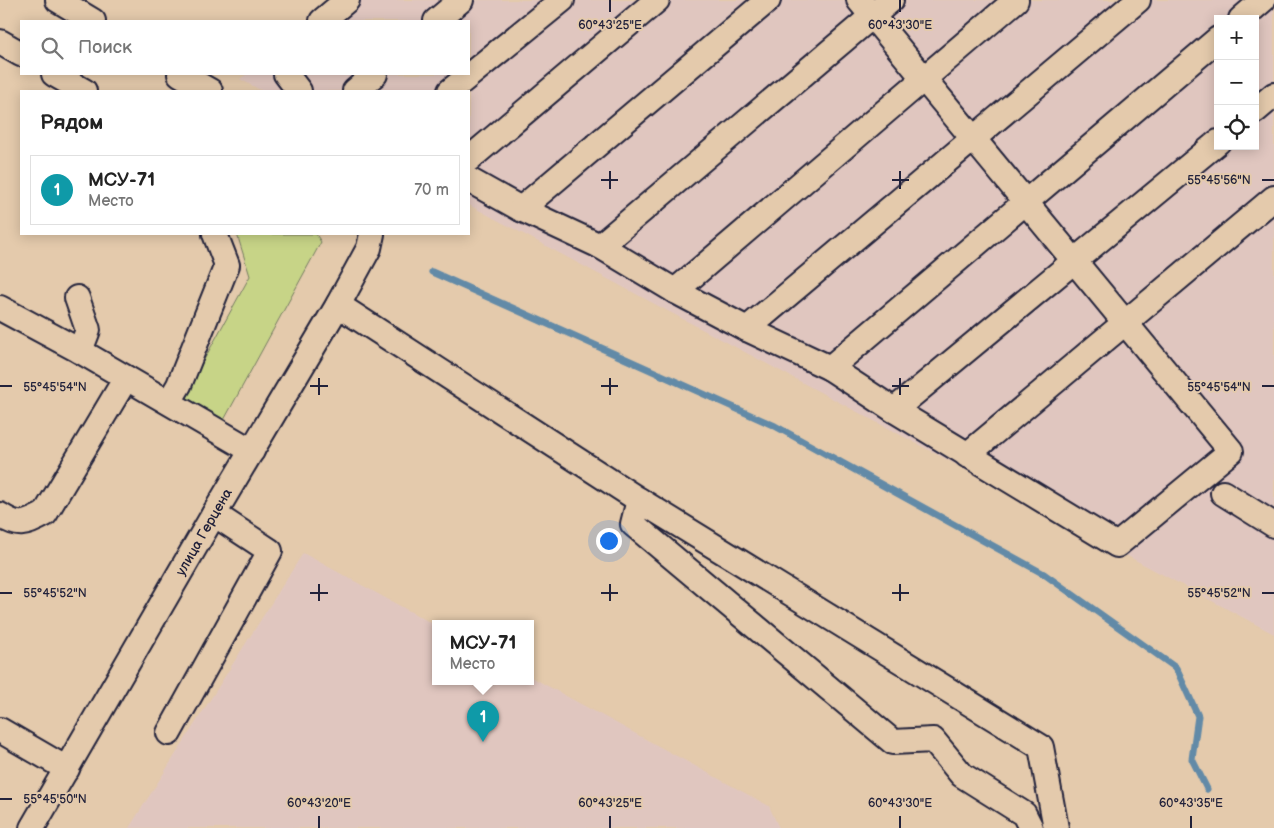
<!DOCTYPE html>
<html lang="ru">
<meta charset="utf-8">
<style>
body{margin:0;font-family:"Balsamiq Sans",sans-serif;background:#f6f6f6;color:#222}
.controls{position:absolute;right:15px;top:15px;display:grid;overflow:hidden;border-radius:0px;box-shadow:0 2px 12px #0003}
.controls button{width:45px;height:45px;display:grid;place-items:center;padding:0;border:0;border-bottom:1px solid #e0e0e0;background:#fff;color:#222;font:25px sans-serif}
.you{position:absolute;left:608px;top:540px;width:18px;height:18px;margin:-12px;border:4px solid #fff;border-radius:50%;background:#1a73e8;box-shadow:0 0 0 8px #1a73e833}
.badge{display:grid;place-items:center;width:32px;height:32px;border-radius:50%;background:#d93025;color:#fff;font-size:16px;font-weight:700}
.pin{position:absolute;translate:-50% -41px;filter:drop-shadow(0 1px 2px #0008)}
.pin::after{content:'';position:absolute;top:26px;width:18px;height:15px;background:inherit;clip-path:polygon(0 0,100% 0,50% 100%)}
.popup{position:absolute;left:432px;top:620px;width:102px;height:65px;box-sizing:border-box;display:grid;place-content:center;border-radius:0px;background:#fff;filter:drop-shadow(0 1px 4px #0005);font-size:16px;white-space:nowrap;color:#767676}
.popup b{font-size:19px;color:#222}
.popup::after{content:'';position:absolute;left:50%;top:100%;margin-left:-10px;border:10px solid transparent;border-top-color:#fff}
.list{margin:0;padding:0;list-style:none}
h2{display:flex;justify-content:space-between;align-items:center;height:65px;margin:0;padding:0 20px;font-size:21px}
h2 small{font-size:16px;font-weight:400;color:#767676}
.list li{display:grid;grid-template-columns:32px 1fr auto;gap:15px;align-items:center;box-sizing:border-box;height:70px;margin:0 10px 10px;padding:0 10px;border:1px solid #e0e0e0;border-radius:0px}
.list b{display:block;font-size:19px;white-space:nowrap}
.list p{margin:0;font-size:16px;white-space:nowrap;color:#767676}
.list em{font-size:16px;font-style:normal;color:#767676}
.icon{flex:none;width:28px;height:28px;fill:none;stroke:currentColor;stroke-width:2;stroke-linecap:round;stroke-linejoin:round}
.map{position:relative;flex:none;width:1274px;height:828px;overflow:hidden}
.search{position:absolute;background:#fff;box-shadow:0 2px 12px #0003;left:20px;top:20px;width:450px;height:55px;display:flex;align-items:center;gap:12px;box-sizing:border-box;padding:0 18px;border-radius:0px;color:#767676;font-size:19px}
.panel{position:absolute;background:#fff;box-shadow:0 2px 12px #0003;left:20px;top:90px;width:450px;height:145px;border-radius:0px}
.map>svg:first-child{display:block}
</style>
<div class="map">
<svg width="1274" height="828" viewBox="0 0 1274 828">
<rect width="100%" height="100%" fill="#e4caac"/>
<filter id="ink" filterUnits="userSpaceOnUse"><feTurbulence type="fractalNoise" baseFrequency=".02" numOctaves="2"/><feDisplacementMap in="SourceGraphic" scale="10" xChannelSelector="R" yChannelSelector="G"/><feConvolveMatrix kernelMatrix="1 2 1 2 8 2 1 2 1" color-interpolation-filters="sRGB"/></filter>
<g filter="url(#ink)">
<g fill="#e0c6bf" fill-rule="evenodd">
<path d="M332 0H1274V634L469 205V91H262L240 79 247 74H469V21H307ZM1218 19H1255V146H1218Z"/>
<polygon points="303,553 435,625 436,681 530,681 531,677 769,806 779,828 129,828"/>
</g>
<polygon fill="#c7d487" stroke="#747b61" points="237,234 316,234 321,242 224,420 183,398 250,276"/>
<g fill="none" stroke-linecap="round" stroke-linejoin="round">
<polyline stroke="#628aa7" stroke-width="7" points="432,272 775,426 1044,574 1176,668 1198,716 1192,759 1207,789"/>
<defs>
<g id="minor">
<polyline points="58,0 93,21"/>
<polyline points="1241,19 1263,0"/>
<polyline points="322,21 347,0"/>
<polyline points="436,21 461,0"/>
<polyline points="0,42 21,54"/>
<polyline points="54,74 84,91"/>
<polyline points="180,74 210,91"/>
<polyline points="286,74 299,91"/>
<polyline points="355,91 375,74"/>
<polyline points="450,91 562,0"/>
<polyline points="1255,111 1274,95"/>
<polyline points="469,159 657,0"/>
<polyline points="469,180 521,209 600,246 675,291 747,329 830,368 894,410 1117,545 1231,451 859,0"/>
<polyline points="521,209 768,0"/>
<polyline points="600,246 891,0"/>
<polyline points="675,291 1016,0"/>
<polyline points="77,298 88,330 80,351"/>
<polyline points="338,305 639,500 1041,747 1056,828"/>
<polyline points="0,308 80,351 252,451"/>
<polyline points="747,329 1138,0"/>
<polyline points="830,368 1218,39"/>
<polyline points="169,402 179,385 227,265 215,234"/>
<polyline points="894,410 1218,142"/>
<polyline points="967,455 1274,198"/>
<polyline points="1223,493 1274,525"/>
<polyline points="639,500 633,524 893,742 933,740 962,775 1024,814 1031,828"/>
<path d="M0 515C20 528 25 524 45 514L126 378"/>
<polyline points="0,730 67,769"/>
<polyline points="169,733 270,551 214,514"/>
<polyline points="32,828 214,514 338,305 369,248 372,234"/>
</g>
</defs>
<use href="#minor" stroke="#22223b" stroke-width="28"/>
<use href="#minor" stroke="#e4caac" stroke-width="24"/>
</g>
</g>
<path fill="none" stroke="#22223b" stroke-width="2" d="M610 0V12M900 0V12M610 171V189M900 171V189M601 180H618M892 180H909M1262 180H1274M319 378V395M610 378V395M900 378V395M0 386H12M310 386H328M601 386H618M892 386H909M1262 386H1274M319 584V601M610 584V601M900 584V601M0 593H12M310 593H328M601 593H618M892 593H909M1262 593H1274M0 799H12M319 816V828M610 816V828M900 816V828M1191 816V828"/>
<g text-anchor="middle" dominant-baseline="central" stroke-width="4" stroke-linejoin="round" paint-order="stroke">
<g font-size="14" fill="#22223b" stroke="#e4caac">
<text transform="translate(204 532) rotate(-60)">улица Герцена</text>
</g>
</g>
<g font-size="12" text-anchor="middle" fill="#22223b" stroke="#e4caac" stroke-width="4" stroke-linejoin="round" paint-order="stroke">
<text x="610" y="29">60°43'25"E</text>
<text x="900" y="29">60°43'30"E</text>
<text x="1219" y="184">55°45'56"N</text>
<text x="55" y="391">55°45'54"N</text>
<text x="1219" y="391">55°45'54"N</text>
<text x="55" y="597">55°45'52"N</text>
<text x="1219" y="597">55°45'52"N</text>
<text x="55" y="803">55°45'50"N</text>
<text x="319" y="807">60°43'20"E</text>
<text x="610" y="807">60°43'25"E</text>
<text x="900" y="807">60°43'30"E</text>
<text x="1191" y="807">60°43'35"E</text>
</g>
</svg>
<div class="controls">
<button>+</button>
<button>−</button>
<button><svg class="icon" aria-label="locate" viewBox="0 0 24 24"><circle cx="12" cy="12" r="6"/><path d="M12 2v4M12 18v4M2 12h4M18 12h4"/></svg></button>
</div>
<div class="you"></div>
<div class="pin badge" style="left:483px;top:742px;background:#0f9aa8">1</div>
<div class="popup"><b>МСУ-71</b>Место</div>
<div class="search"><svg class="icon" aria-label="search" viewBox="0 0 24 24"><circle cx="10" cy="10" r="6"/><path d="M15 15l6 6"/></svg>Поиск</div>
<section class="panel">
<h2>Рядом<small></small></h2>
<ul class="list">
<li><span class="badge" style="background:#0f9aa8">1</span><div><b>МСУ-71</b><p>Место</p></div><em>70 m</em></li>
</ul>
</section>
</div>
